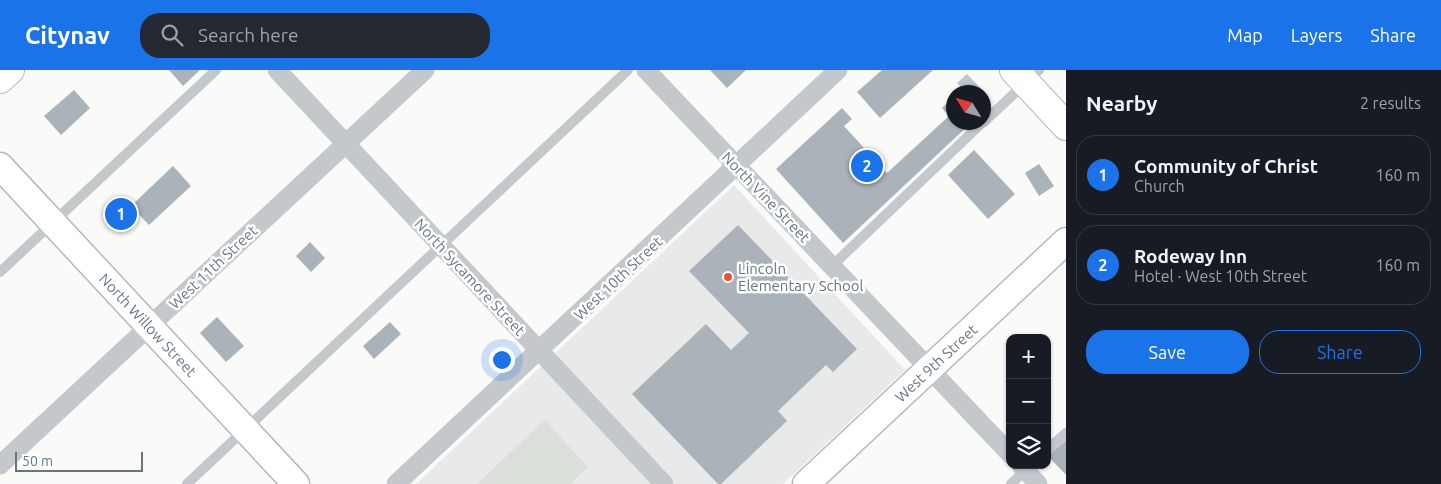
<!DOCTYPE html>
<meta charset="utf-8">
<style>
body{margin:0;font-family:Ubuntu,sans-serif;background:#242831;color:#f1f3f6}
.controls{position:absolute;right:15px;bottom:15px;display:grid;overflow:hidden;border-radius:10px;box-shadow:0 1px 4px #0004}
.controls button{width:45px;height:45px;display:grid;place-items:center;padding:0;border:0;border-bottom:1px solid #363941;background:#171b24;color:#f1f3f6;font:25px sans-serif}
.compass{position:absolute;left:946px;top:15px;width:45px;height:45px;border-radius:50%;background:#171b24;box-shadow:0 1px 4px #0004;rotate:307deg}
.scale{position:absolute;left:15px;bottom:12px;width:128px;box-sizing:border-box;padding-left:5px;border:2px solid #657683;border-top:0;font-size:14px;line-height:18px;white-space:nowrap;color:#657683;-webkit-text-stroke:4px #fff;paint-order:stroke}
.you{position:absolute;left:501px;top:289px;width:18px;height:18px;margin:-12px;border:4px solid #fff;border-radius:50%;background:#1a73e8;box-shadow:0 0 0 8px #1a73e833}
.badge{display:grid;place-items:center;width:32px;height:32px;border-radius:50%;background:#1a73e8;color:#fff;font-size:16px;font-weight:700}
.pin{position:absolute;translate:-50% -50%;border:2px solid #fff;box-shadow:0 1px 5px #0006}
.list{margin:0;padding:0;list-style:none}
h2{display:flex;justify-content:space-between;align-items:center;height:65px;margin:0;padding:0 20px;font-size:21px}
h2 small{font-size:16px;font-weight:400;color:#9ea1a6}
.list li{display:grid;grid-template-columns:32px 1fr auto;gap:15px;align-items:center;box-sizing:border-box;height:80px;margin:0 10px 10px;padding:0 10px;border:1px solid #363941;border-radius:20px}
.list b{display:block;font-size:19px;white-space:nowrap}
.list p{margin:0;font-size:16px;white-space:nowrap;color:#9ea1a6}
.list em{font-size:16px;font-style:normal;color:#9ea1a6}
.actions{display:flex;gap:10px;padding:15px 20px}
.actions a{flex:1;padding:11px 0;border:1px solid #1a73e8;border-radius:20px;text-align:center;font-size:18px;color:#1a73e8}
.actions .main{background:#1a73e8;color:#fff}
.icon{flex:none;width:28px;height:28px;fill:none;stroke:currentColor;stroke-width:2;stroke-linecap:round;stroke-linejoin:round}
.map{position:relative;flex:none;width:1066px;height:414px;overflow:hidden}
header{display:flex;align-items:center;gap:30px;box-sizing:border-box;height:70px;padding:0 25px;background:#1a73e8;color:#fff}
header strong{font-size:24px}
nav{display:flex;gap:28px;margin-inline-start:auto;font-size:18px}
.search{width:350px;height:45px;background:#242831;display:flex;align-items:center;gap:12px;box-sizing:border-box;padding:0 18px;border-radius:20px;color:#9ea1a6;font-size:19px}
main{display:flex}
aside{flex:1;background:#171b24}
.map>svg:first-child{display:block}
</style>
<header>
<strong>Citynav</strong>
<div class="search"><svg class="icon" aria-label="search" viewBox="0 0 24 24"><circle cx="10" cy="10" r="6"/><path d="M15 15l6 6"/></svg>Search here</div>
<nav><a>Map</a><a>Layers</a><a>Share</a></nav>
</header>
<main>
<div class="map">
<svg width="1066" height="414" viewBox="0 0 1066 414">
<rect width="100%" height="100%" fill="#fafaf8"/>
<polygon fill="#e8e9e9" points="734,115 905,300 783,414 416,414"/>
<polygon fill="#dadfd7" points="545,350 588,397 570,414 477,414"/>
<polygon fill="#bbc7cb" points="967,4 985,23 984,24 984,22 966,22 957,13"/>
<g fill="#aab3b9">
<polygon points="169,0 200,0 183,16"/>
<polygon points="710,0 746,0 727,18"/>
<polygon points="882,0 933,0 880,48 857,22"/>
<polygon points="74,20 90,38 61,65 44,46"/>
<polygon points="954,27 954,52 972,52 843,173 776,99 842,38 852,49 844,56 887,103 949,46 942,38"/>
<polygon points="974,80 1015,124 988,149 948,105"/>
<polygon points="1039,94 1054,116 1039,126 1025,103"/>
<polygon points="173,96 191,116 149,155 131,136"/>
<polygon points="738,155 857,279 833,302 826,295 778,341 787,351 721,414 718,414 632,324 706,254 731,280 749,263 689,201"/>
<polygon points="310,172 325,188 311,202 296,186"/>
<polygon points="217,247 244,276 226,292 200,263"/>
<polygon points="390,252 401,264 374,289 363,276"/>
<polygon points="1066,370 1066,405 1048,386"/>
</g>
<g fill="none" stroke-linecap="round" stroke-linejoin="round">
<defs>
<g id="secondary">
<polyline points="0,96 296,414"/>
<polyline points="806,414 1066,171"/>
</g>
<polyline id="primary" points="0,9 10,0"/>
<polyline id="highway" points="1014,0 1066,56"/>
</defs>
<use href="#secondary" stroke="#b3babf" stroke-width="29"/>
<use href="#primary" stroke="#b5babe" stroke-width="30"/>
<use href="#highway" stroke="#b4b9bd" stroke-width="30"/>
<g stroke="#c3c8cc" stroke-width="10">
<polyline points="984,52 1039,0"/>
<polyline points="832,196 983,52"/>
<polyline points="0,202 216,0"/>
<polyline points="1047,380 1066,363"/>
<polyline points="187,414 628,0"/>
<polyline points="1011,414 1028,398"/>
</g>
<g stroke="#c3c8cc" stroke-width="19">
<polyline points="277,0 664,414"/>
<polyline points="646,0 1010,384"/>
<polyline points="0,395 425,0"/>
<polyline points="1021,395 1038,414"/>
<polyline points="396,414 838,0"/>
</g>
<use href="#secondary" stroke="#fff" stroke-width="26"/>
<use href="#primary" stroke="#fff" stroke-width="28"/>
<use href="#highway" stroke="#fff" stroke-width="28"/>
</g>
<circle fill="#e4572e" stroke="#fff" stroke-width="2" cx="728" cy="207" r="5"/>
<g text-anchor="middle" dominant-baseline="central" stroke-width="5" stroke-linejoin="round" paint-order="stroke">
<g font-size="15" fill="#657683" stroke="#fff">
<text transform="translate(766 127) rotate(46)">North Vine Street</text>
<text transform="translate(213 197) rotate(-43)">West 11th Street</text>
<text transform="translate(470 207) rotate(47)">North Sycamore Street</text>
<text transform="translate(618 208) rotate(-43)">West 10th Street</text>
<text transform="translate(148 255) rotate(47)">North Willow Street</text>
<text transform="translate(936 293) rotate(-43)">West 9th Street</text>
</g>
<g font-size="15" fill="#657683" stroke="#fff" text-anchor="start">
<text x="738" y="198">Lincoln<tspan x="738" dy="17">Elementary School</tspan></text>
</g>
</g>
</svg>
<div class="controls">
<button>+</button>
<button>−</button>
<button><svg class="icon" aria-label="layers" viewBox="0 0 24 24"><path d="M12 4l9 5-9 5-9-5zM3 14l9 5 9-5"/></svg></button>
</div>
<svg class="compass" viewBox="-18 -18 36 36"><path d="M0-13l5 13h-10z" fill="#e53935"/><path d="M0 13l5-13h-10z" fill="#9ea1a6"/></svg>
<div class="scale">50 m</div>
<div class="you"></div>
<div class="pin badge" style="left:121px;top:144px">1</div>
<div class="pin badge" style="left:867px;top:96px">2</div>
</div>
<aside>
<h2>Nearby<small>2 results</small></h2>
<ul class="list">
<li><span class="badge">1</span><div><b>Community of Christ</b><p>Church</p></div><em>160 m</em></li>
<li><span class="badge">2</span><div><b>Rodeway Inn</b><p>Hotel · West 10th Street</p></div><em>160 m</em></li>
</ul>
<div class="actions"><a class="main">Save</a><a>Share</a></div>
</aside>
</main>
